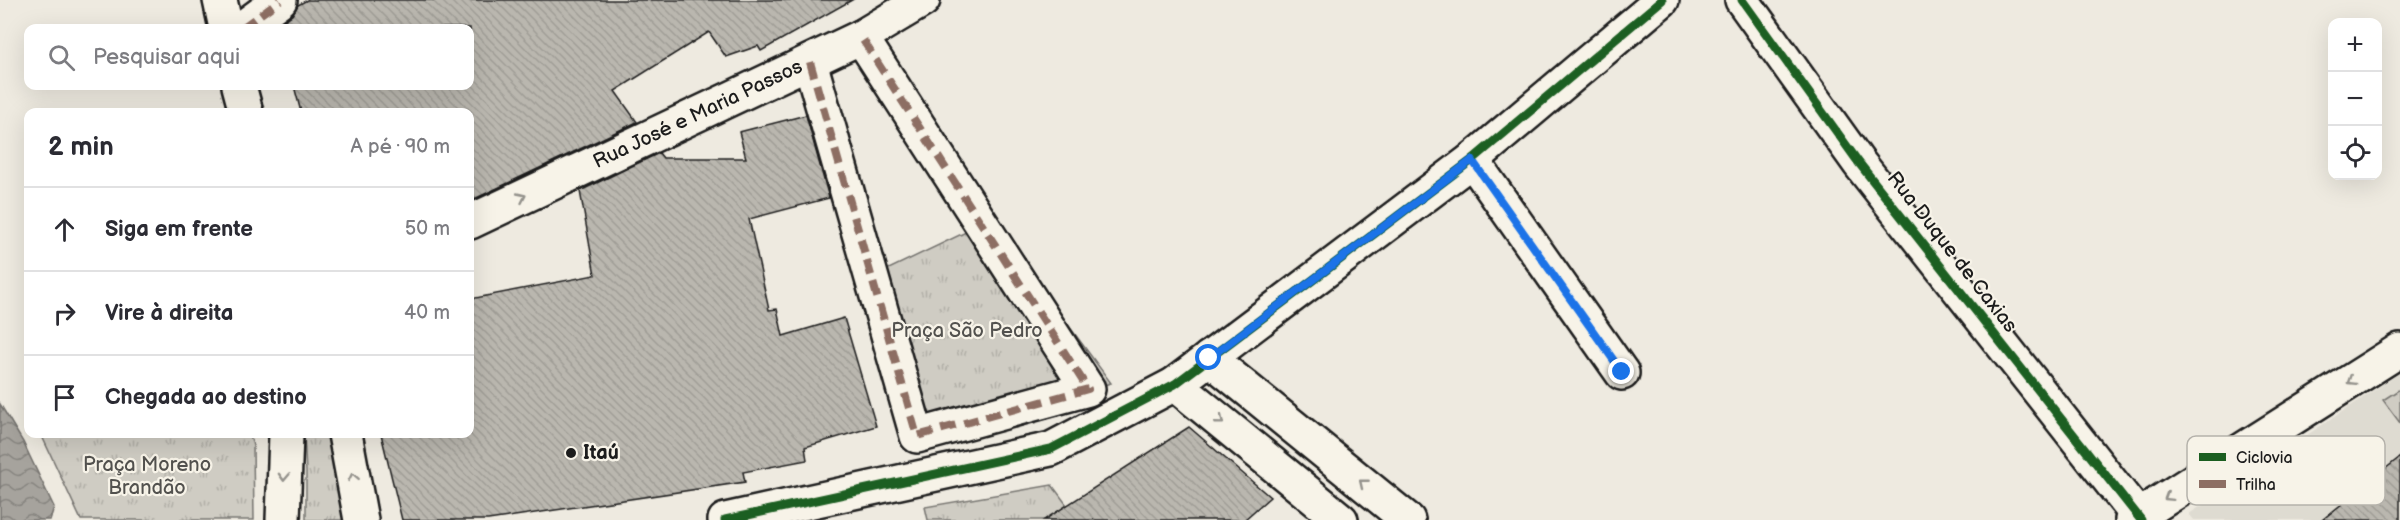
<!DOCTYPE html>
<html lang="pt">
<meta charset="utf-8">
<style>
body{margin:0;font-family:"Balsamiq Sans",sans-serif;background:#f7f7f7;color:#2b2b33}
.controls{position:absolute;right:18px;top:18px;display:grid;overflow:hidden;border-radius:12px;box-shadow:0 6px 24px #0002}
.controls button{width:54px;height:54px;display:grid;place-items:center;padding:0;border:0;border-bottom:2px solid #e1e1e2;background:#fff;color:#2b2b33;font:30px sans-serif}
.stop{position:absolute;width:18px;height:18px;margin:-14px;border:4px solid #1a73e8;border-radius:50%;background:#fff}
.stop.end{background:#1a73e8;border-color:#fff;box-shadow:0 2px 6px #0008}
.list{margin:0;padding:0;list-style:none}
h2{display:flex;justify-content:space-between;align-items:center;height:78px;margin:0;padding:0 24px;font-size:26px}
h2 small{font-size:20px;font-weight:400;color:#7c7c81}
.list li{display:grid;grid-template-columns:39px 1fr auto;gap:18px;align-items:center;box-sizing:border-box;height:84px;padding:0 24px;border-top:2px solid #e1e1e2}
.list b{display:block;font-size:22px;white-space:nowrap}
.list em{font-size:20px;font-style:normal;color:#7c7c81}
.icon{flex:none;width:33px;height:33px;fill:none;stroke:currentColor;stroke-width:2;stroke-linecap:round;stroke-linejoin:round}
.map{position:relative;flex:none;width:2400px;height:520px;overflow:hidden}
.search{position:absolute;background:#fff;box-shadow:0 6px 24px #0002;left:24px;top:24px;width:450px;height:66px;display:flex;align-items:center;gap:15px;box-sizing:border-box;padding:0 21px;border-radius:12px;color:#7c7c81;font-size:22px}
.panel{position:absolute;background:#fff;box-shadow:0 6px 24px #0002;left:24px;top:108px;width:450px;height:330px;border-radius:12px}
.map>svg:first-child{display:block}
</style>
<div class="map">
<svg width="2400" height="520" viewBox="0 0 2400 520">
<defs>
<pattern id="park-tufts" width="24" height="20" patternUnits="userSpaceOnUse" patternTransform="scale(1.5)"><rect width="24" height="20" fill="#cfccc3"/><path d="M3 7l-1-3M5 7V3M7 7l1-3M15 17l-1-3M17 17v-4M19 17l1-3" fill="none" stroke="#b1afa7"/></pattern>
<pattern id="water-waves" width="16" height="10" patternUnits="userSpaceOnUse" patternTransform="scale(1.5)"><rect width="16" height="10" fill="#a6a39d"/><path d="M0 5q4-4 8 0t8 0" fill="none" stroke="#86847f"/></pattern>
<pattern id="building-back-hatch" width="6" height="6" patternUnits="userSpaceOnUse" patternTransform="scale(1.5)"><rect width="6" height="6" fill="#bab7af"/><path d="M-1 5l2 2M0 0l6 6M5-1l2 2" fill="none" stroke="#9f9d96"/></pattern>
</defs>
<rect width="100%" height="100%" fill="#eeeae0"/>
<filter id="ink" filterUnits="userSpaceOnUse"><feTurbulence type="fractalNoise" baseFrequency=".0167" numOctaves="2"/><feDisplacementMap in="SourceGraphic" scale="12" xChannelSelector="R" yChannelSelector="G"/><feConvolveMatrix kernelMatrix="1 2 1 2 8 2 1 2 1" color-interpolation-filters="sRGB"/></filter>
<g filter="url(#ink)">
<polygon fill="#dedbd1" points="2400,373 2400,520 2194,520 2189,514"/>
<polygon fill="#cfccc3" stroke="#767470" stroke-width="1.5" points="2400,389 2400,423 2383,400"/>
<g fill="url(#park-tufts)" stroke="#767470" stroke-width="1.5">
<polygon points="991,220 1111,383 902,440 870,278"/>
<polygon points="41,434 250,434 253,446 254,520 81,520"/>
<polygon points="304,434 337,434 352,520 306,520 306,472"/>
<polygon points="1052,485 1078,520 928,520 925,507"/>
</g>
<polygon fill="url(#water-waves)" stroke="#6f6d69" stroke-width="1.5" points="0,404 23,442 54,507 50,520 0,520"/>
<g fill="url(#building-back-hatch)" stroke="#1c1c1c" stroke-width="1.5">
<polygon points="307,0 852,0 761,51 758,46 726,57 709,32 615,91 637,122 470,201 470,112 301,112 294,86 470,86 470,28 280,28 279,24 292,15 298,5"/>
<polygon points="806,115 829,198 749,219 769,310 777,309 783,336 844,318 876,426 805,447 807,460 743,472 745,482 488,520 402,520 381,434 470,434 470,299 595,275 580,191 659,153 663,158 746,158 739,132"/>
<polygon points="1189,427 1270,497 1244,520 1044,520"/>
<polygon points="2400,457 2400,520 2322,520"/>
</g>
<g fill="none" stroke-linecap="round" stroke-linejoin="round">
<defs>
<g id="minor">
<polyline points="220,0 226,28"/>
<polyline points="1742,0 1859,163 2141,520"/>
<polyline points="242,28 280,0"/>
<polyline points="810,62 917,436 1088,389 861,37"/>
<polyline points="239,86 246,112"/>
<polyline points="1472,160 1622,373"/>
<path id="s1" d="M470 222 861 37 923 0"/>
<polyline points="1209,358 1408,520"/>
<polyline points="1175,384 1341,520"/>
<polyline points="345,434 361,520"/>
<polyline points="283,520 286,434"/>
<polyline points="725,520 1051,449 1175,384 1472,160 1662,0"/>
<polyline points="2132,520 2400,350"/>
</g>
</defs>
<use href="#minor" stroke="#1c1c1c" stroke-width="38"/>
<use href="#minor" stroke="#f7f3e8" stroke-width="33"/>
<g stroke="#8d6e63" stroke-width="8" stroke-dasharray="15 8" stroke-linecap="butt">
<polyline points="242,28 280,0"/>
<polyline points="810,62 917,436 1088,389 861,37"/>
</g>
<defs>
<g id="cycleway">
<polyline points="1742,0 1859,163 2141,520"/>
<polyline points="725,520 1051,449 1175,384 1472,160 1662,0"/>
</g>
</defs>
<use href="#cycleway" stroke="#f7f3e8" stroke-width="13"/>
<use href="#cycleway" stroke="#1b5e20" stroke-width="9"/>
</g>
<defs><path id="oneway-chevron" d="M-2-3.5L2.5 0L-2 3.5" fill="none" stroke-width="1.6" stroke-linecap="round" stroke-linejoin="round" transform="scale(1.5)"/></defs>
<g stroke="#94928c">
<use href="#oneway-chevron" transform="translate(522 197) rotate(-25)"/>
<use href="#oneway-chevron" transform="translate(2351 381) rotate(148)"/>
<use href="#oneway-chevron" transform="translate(1220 421) rotate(39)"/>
<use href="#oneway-chevron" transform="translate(284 477) rotate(92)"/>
<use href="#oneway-chevron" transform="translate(353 477) rotate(-101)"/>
<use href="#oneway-chevron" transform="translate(1363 483) rotate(-141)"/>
<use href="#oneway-chevron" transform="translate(2168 497) rotate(148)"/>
</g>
</g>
<g fill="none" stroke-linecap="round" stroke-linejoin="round" filter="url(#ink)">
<polyline stroke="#1a73e8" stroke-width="8" points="1209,358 1472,160 1622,372"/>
</g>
<circle fill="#1c1c1c" stroke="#f7f3e8" stroke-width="2" cx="571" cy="453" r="6"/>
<g text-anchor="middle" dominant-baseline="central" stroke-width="4.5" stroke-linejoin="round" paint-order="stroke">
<g font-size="20" fill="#1c1c1c" stroke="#f7f3e8">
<text stroke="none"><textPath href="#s1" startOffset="252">Rua José e Maria Passos</textPath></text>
<text transform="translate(1952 252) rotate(52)">Rua Duque de Caxias</text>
</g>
<g font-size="20" fill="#52514e" stroke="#f7f3e8">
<text x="967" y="331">Praça São Pedro</text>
<text x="147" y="465">Praça Moreno<tspan x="147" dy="23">Brandão</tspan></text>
</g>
<g font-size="20" font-weight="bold" fill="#1c1c1c" stroke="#f7f3e8" text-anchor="start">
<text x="583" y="453">Itaú</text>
</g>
</g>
<rect x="2187" y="436" width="198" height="69" rx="9" fill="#f7f3e8" stroke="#b5b2ab" stroke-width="1.5"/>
<rect x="2199" y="453" width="27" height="8" fill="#1b5e20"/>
<rect x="2199" y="480" width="27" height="8" fill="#8d6e63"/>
<g font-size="16" fill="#1c1c1c">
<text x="2236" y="463">Ciclovia</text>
<text x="2236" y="490">Trilha</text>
</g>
</svg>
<div class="controls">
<button>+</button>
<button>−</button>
<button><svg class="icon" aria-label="locate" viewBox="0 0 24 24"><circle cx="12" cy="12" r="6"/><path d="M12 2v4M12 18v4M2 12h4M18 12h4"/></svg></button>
</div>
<div class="stop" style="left:1209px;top:358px"></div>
<div class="stop end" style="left:1622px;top:372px"></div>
<div class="search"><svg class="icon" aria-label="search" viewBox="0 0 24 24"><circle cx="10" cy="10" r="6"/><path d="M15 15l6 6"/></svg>Pesquisar aqui</div>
<section class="panel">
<h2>2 min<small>A pé · 90 m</small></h2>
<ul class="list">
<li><svg class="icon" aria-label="ahead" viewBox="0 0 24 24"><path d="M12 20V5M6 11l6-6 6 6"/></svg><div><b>Siga em frente</b></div><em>50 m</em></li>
<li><svg class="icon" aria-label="right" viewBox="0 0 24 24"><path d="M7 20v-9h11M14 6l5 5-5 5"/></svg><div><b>Vire à direita</b></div><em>40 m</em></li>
<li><svg class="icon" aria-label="arrive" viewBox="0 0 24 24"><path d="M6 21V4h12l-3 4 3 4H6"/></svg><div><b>Chegada ao destino</b></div></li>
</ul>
</section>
</div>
